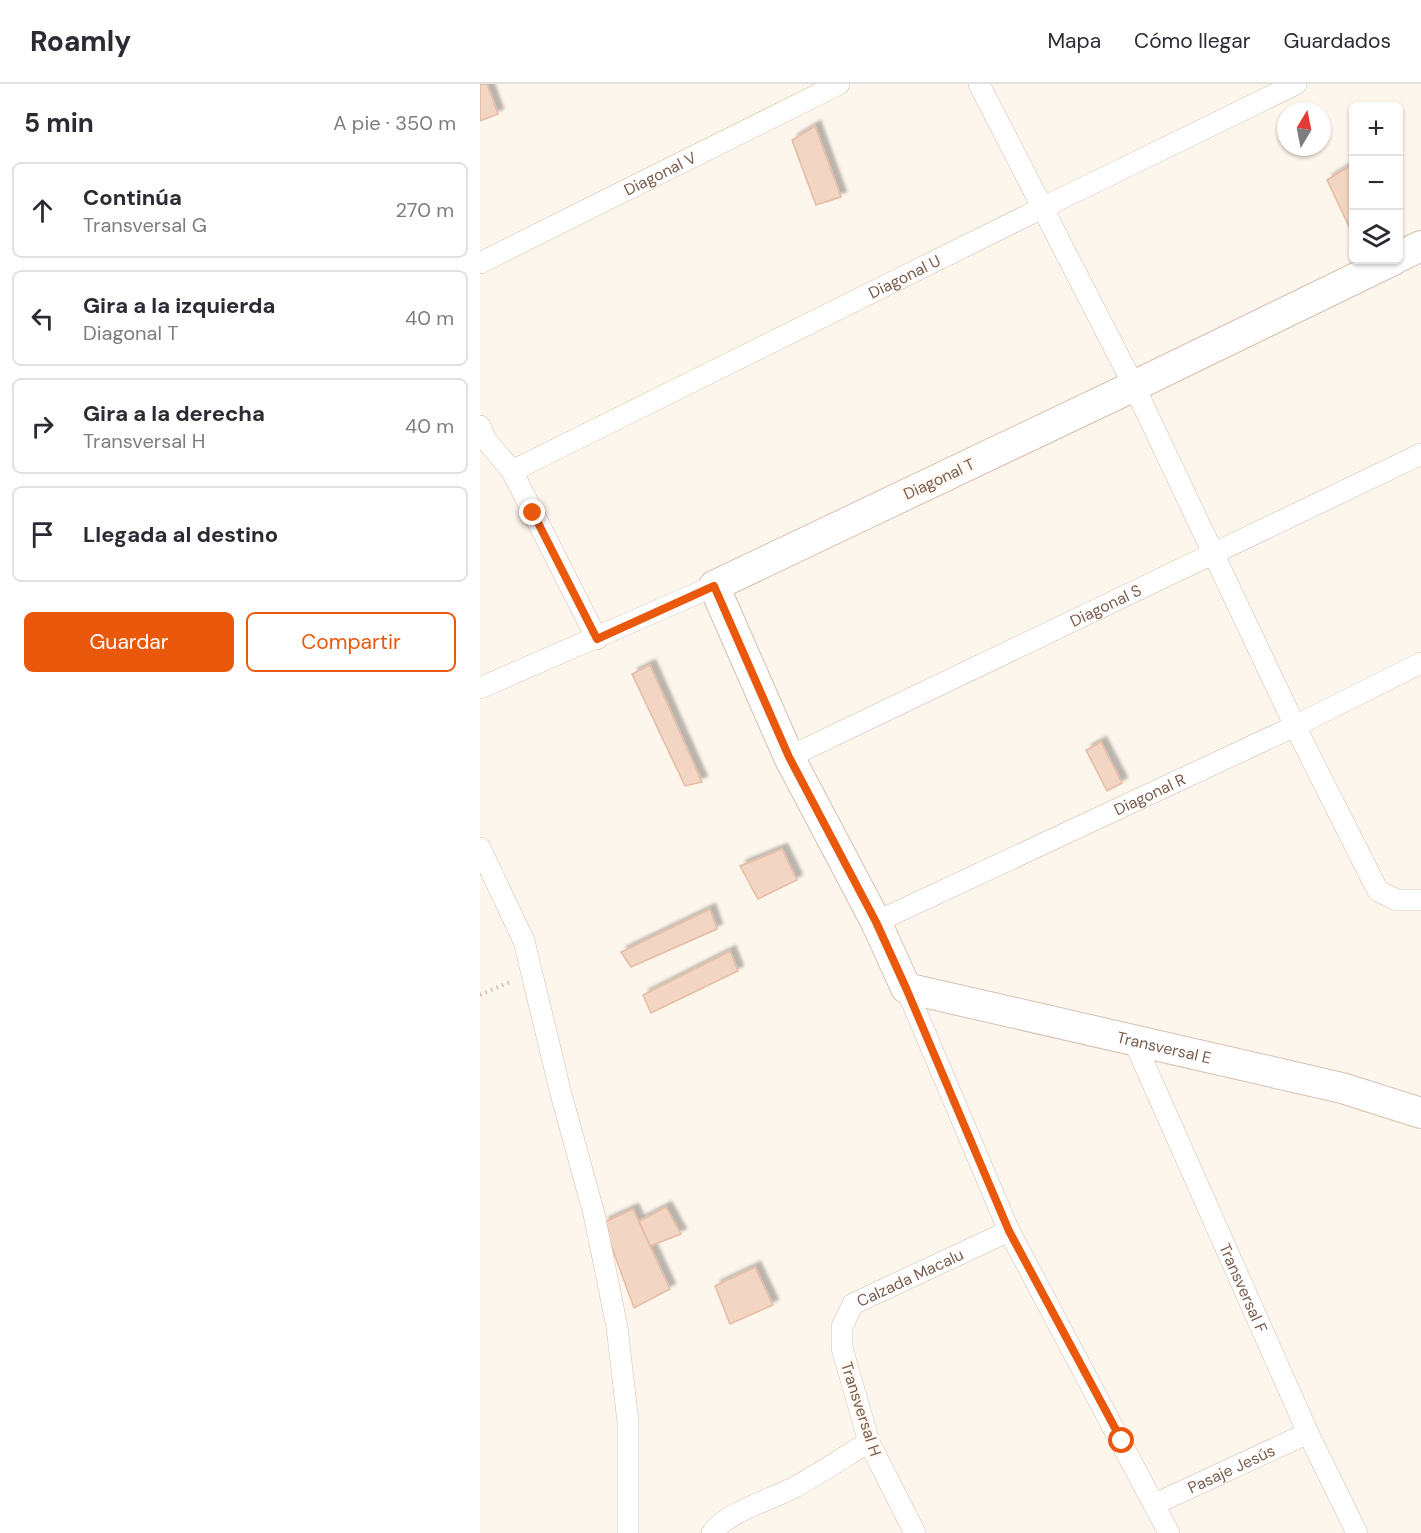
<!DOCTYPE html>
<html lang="es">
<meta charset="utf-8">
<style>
body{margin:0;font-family:"DM Sans",sans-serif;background:#f2f2f3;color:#2b2b33}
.controls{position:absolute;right:18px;top:18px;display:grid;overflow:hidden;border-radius:9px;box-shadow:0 2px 4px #0004}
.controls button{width:54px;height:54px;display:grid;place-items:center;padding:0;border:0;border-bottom:2px solid #e1e1e2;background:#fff;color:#2b2b33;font:30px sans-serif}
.compass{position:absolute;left:797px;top:18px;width:54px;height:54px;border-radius:50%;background:#fff;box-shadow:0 2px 4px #0004;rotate:10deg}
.stop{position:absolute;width:18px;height:18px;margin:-14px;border:4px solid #ea580c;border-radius:50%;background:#fff}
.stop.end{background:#ea580c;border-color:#fff;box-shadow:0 2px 6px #0008}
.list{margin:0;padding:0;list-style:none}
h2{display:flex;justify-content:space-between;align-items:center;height:78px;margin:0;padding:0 24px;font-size:26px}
h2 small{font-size:20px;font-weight:400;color:#7c7c81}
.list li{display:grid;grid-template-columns:39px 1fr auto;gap:18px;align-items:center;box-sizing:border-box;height:96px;margin:0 12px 12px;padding:0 12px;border:2px solid #e1e1e2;border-radius:9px}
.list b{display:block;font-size:22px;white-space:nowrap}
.list p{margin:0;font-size:20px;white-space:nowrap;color:#7c7c81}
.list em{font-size:20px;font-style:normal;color:#7c7c81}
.actions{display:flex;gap:12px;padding:18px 24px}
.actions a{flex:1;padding:14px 0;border:2px solid #ea580c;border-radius:9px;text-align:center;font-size:21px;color:#ea580c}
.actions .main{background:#ea580c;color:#fff}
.icon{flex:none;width:33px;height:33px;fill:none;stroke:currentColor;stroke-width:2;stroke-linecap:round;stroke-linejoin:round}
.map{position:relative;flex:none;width:941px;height:1449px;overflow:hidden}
header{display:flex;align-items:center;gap:36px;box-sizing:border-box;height:84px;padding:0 30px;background:#fff;border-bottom:2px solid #e1e1e2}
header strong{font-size:28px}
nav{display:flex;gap:33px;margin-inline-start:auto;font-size:21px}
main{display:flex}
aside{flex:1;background:#fff}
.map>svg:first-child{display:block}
</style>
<header>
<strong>Roamly</strong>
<nav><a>Mapa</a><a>Cómo llegar</a><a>Guardados</a></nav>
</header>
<main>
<aside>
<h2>5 min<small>A pie · 350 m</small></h2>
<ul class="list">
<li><svg class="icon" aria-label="ahead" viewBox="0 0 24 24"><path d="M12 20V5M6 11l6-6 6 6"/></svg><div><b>Continúa</b><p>Transversal G</p></div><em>270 m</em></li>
<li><svg class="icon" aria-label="left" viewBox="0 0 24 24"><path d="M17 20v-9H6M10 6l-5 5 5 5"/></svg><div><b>Gira a la izquierda</b><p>Diagonal T</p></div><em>40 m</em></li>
<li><svg class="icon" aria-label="right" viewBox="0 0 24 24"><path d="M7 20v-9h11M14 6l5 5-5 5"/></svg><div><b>Gira a la derecha</b><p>Transversal H</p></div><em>40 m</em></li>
<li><svg class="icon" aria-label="arrive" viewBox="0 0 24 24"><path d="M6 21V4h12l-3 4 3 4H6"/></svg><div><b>Llegada al destino</b></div></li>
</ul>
<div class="actions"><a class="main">Guardar</a><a>Compartir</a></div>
</aside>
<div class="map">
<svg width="941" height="1449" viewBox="0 0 941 1449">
<defs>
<filter id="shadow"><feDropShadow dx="5.5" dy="-5.5" stdDeviation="1.5" flood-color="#0004"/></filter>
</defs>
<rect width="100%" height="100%" fill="#fdf6ec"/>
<g fill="#f3d5c3" stroke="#e6bba3" stroke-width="1.5" filter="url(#shadow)">
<polygon points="0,0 7,0 18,30 0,37"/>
<polygon points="335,42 361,113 336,121 312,56"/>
<polygon points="874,79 874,153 847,96"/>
<polygon points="170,581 222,698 205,702 152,590"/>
<polygon points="621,658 642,699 627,707 606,666"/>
<polygon points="302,765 317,796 278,815 260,782"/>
<polygon points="230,825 237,845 151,883 141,868"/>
<polygon points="250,867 258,887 171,929 163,911"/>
<polygon points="186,1123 201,1150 170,1162 159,1137"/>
<polygon points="153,1125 190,1205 154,1224 123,1139"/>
<polygon points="275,1183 293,1221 250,1240 235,1202"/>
</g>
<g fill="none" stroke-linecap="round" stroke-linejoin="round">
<defs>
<g id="street">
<polyline points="499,0 654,302 815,642 898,807 917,816 941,816"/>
<path id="s1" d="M0 179 359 0"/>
<polyline points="0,342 6,356 32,387 117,555"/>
<path id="s2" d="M32 387 564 123 816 0"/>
<polyline points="0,604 234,502"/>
<path id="s3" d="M309 673 941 370"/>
<polyline points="0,764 44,857 81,1010 114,1130 137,1243 148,1338 148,1449"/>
<path id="s4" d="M396 838 815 642 941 579"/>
<polyline points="426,904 529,1147 689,1449"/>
<path id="s5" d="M654 957 828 1349 877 1449"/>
<path id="s6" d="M675 1420 828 1349"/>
<path d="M232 1449C247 1428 290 1416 313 1404 339 1390 364 1373 389 1358"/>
<path id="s7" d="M435 1449 389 1358 362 1264V1243L373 1220 529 1147"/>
</g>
<g id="secondary">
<polyline points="918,173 941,162"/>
<path id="s8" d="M913 176 654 302 234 502 309 673 396 838 426 904 862 1004 941 1029"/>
</g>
</defs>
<use href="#street" stroke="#d1beb0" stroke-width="22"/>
<use href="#secondary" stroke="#d6c0b0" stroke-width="32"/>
<polyline stroke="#d9b8a5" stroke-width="4" stroke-dasharray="1.5 4.5" stroke-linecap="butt" points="0,911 32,897"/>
<use href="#street" stroke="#fff" stroke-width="21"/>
<use href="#secondary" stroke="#fff" stroke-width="30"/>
</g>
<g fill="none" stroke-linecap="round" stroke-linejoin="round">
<polyline stroke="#ea580c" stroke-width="8" points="53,429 117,555 234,502 309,673 396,838 426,904 529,1147 642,1357"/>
</g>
<g text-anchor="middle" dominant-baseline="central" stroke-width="6" stroke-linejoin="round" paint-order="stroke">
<g font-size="16" fill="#7a5c4d" stroke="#fffaf3">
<text stroke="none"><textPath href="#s1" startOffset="201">Diagonal V</textPath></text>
<text stroke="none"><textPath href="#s2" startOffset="438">Diagonal U</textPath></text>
<text transform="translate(459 395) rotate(-25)">Diagonal T</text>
<text stroke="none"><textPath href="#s3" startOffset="351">Diagonal S</textPath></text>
<text stroke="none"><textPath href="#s4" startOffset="302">Diagonal R</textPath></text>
<text stroke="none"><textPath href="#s8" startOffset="1464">Transversal E</textPath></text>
<text stroke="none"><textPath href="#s7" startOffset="309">Calzada Macalu</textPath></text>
<text stroke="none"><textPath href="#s5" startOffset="270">Transversal F</textPath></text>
<text transform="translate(381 1325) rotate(72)">Transversal H</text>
<text stroke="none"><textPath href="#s6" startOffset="84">Pasaje Jesús</textPath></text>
</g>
</g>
</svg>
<div class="controls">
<button>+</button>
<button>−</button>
<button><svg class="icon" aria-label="layers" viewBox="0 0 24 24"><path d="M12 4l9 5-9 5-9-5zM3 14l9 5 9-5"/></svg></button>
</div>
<svg class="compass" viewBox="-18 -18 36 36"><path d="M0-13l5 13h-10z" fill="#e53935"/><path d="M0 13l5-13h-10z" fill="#7c7c81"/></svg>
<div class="stop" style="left:642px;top:1357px"></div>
<div class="stop end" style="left:53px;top:429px"></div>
</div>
</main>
